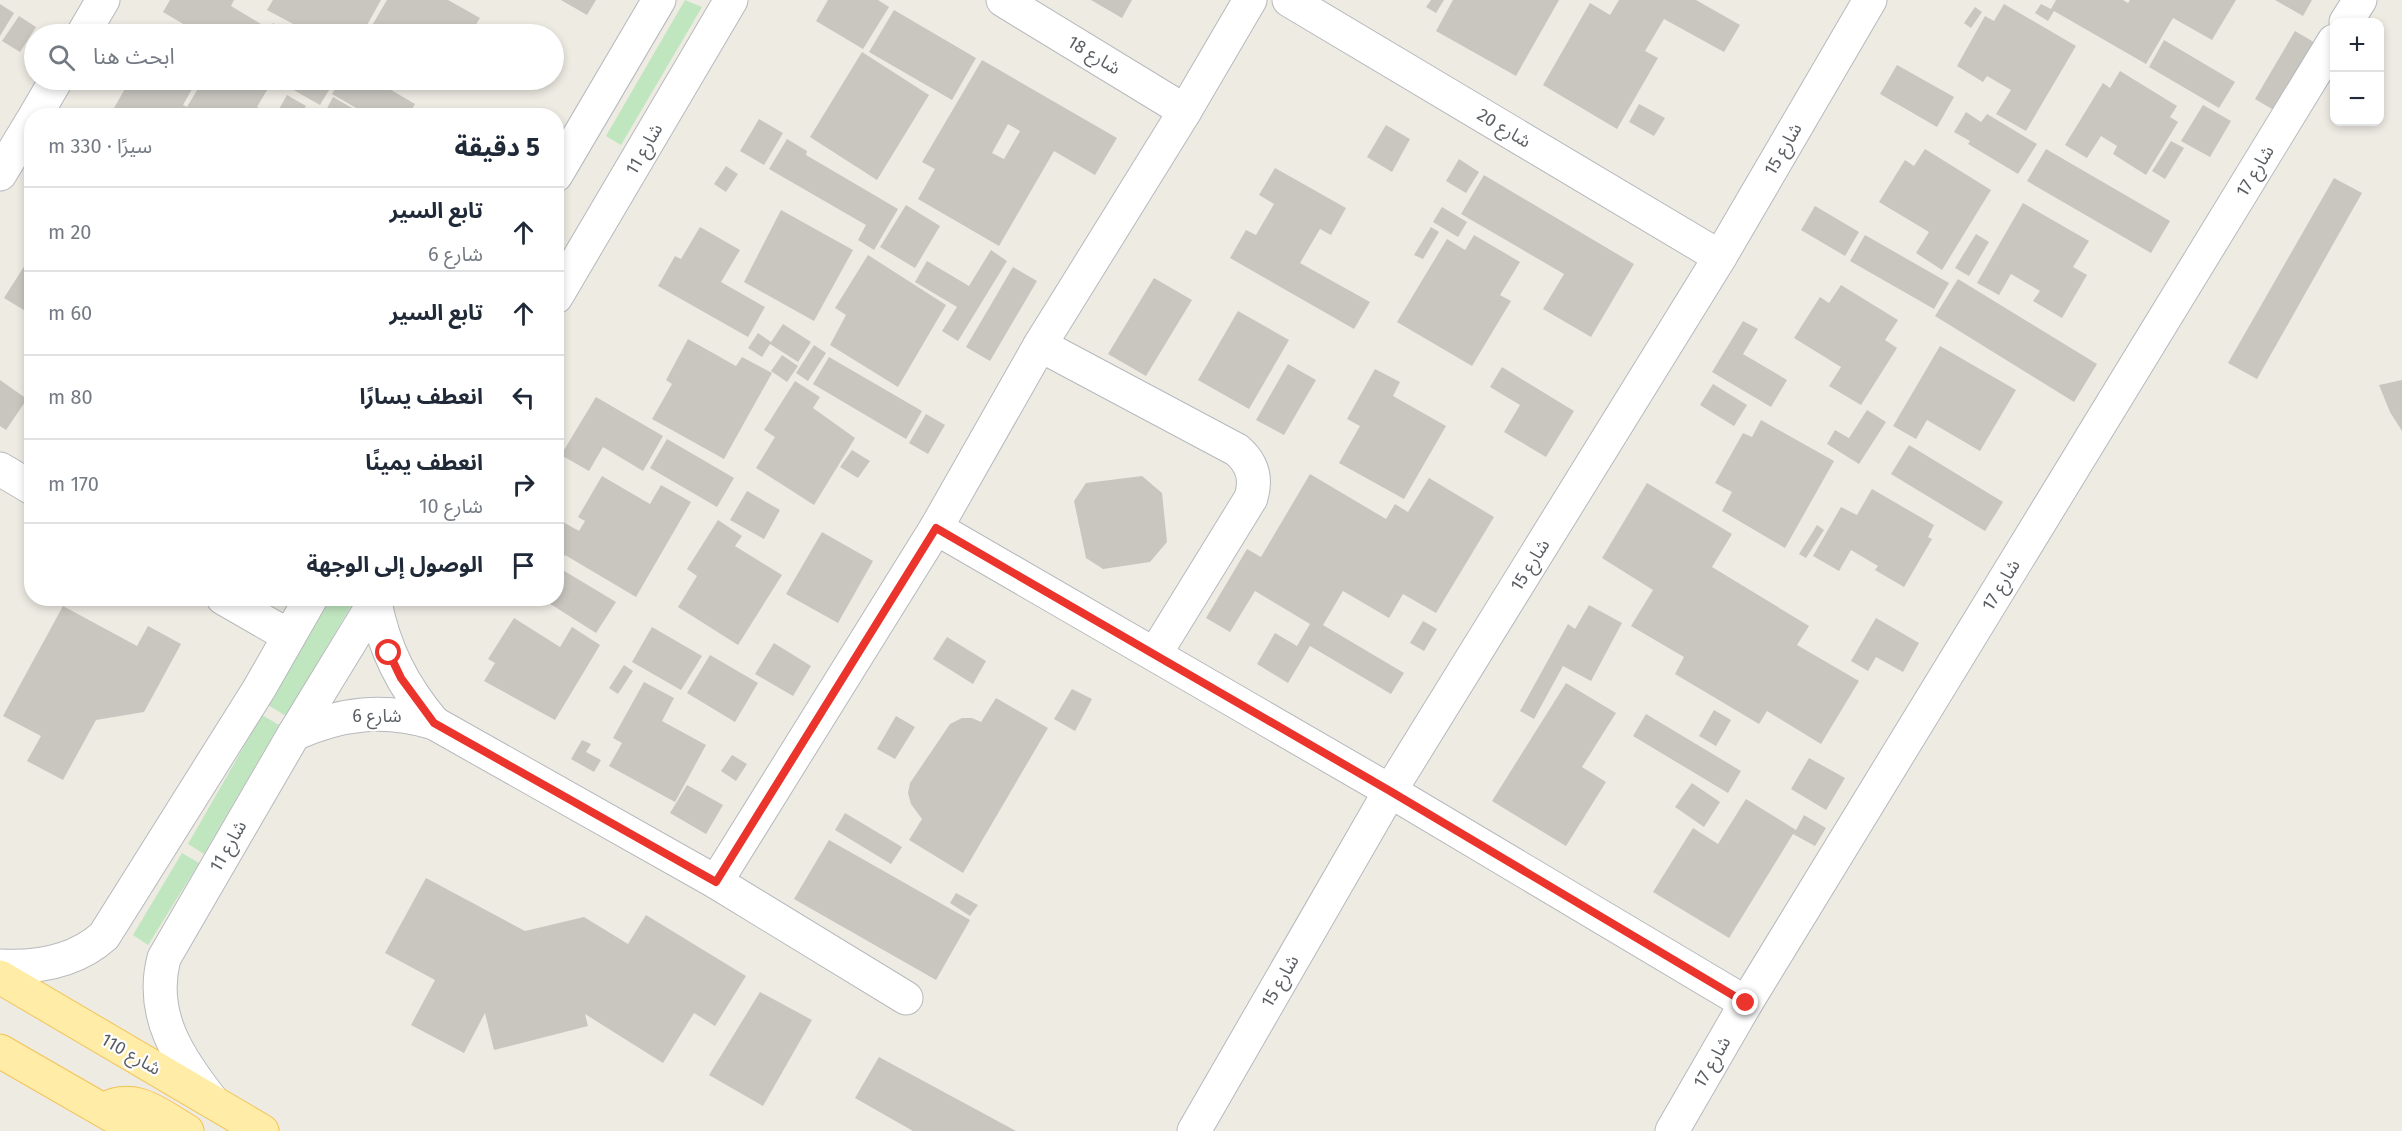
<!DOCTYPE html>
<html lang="ar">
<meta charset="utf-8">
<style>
body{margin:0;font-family:"Fira Sans","Noto Sans Arabic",sans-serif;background:#f2f2f3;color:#1f2937;direction:rtl}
.controls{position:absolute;right:18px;top:18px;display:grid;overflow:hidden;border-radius:12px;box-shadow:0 3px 9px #0003}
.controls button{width:54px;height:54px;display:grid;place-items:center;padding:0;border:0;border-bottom:2px solid #e0e1e3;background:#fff;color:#1f2937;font:30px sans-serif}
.stop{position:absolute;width:18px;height:18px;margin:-14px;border:4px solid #eb342c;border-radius:50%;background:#fff}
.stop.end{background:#eb342c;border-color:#fff;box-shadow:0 2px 6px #0008}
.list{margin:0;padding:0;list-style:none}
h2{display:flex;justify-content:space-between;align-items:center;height:78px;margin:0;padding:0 24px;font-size:26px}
h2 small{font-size:20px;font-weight:400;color:#747a83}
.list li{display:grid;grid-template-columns:39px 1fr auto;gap:18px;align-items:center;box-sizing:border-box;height:84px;padding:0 24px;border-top:2px solid #e0e1e3}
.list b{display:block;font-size:22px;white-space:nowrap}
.list p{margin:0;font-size:20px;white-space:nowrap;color:#747a83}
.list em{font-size:20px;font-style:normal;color:#747a83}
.icon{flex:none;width:33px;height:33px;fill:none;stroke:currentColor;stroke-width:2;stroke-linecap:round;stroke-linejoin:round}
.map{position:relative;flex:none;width:2402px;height:1131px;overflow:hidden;direction:ltr}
.search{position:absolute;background:#fff;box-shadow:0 3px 9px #0003;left:24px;top:24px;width:540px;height:66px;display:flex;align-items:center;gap:15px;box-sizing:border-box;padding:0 21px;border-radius:33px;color:#747a83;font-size:22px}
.panel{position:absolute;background:#fff;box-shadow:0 3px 9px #0003;left:24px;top:108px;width:540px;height:498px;border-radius:24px;direction:rtl}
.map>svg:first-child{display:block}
</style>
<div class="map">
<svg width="2402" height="1131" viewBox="0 0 2402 1131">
<rect width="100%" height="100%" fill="#eeebe3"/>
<g fill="#c0e6bf">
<polygon points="685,0 702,7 621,145 606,136"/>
<polygon points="331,599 355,599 286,716 268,705"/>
<polygon points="262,715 279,725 204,854 188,844"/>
<polygon points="182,853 199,863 148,945 133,935"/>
</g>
<g fill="#c9c6c0" fill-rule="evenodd">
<polygon points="170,0 234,0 231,6 266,27 261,34 236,34 219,25 214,34 200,34 163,12"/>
<polygon points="273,0 381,0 362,34 312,34 267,10"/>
<polygon points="387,0 448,0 480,18 470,34 367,34"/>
<polygon points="561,0 596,0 587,15"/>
<polygon points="828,0 878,0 889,7 863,49 816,21"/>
<polygon points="1091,0 1132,0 1122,18"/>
<polygon points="1431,0 1444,0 1436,13 1426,7"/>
<polygon points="1453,0 1559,0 1516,76 1436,31"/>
<polygon points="1619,0 1696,0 1740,25 1724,52 1664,19 1645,51 1658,58 1617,129 1543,85 1590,3 1610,15"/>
<polygon points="2056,0 2123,0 2128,3 2130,0 2236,0 2212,40 2173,18 2146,64 2054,11 2048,21 2035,13 2041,4 2051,9"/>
<polygon points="2275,0 2312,0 2303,16"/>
<polygon points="0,4 14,13 0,36"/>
<polygon points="2004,4 2076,46 2026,131 1996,114 2011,90 1987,76 1983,82 1957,66 1985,16 1994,21"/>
<polygon points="1975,7 1982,12 1971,28 1964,23"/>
<polygon points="894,10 976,58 952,100 869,52"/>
<polygon points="19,16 36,27 20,52 2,41"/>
<polygon points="273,23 293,34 266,34"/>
<polygon points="2295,31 2317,44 2277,112 2255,99"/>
<polygon points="2164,40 2235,82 2219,108 2149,67"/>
<polygon points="862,52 929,95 877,180 810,137"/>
<path d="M982 60 1117 138 1095 175 1054 151 999 246 918 199 935 169 922 162ZM1008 124 1020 131 1004 159 992 153Z"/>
<polygon points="1897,65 1954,97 1937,127 1880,94"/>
<polygon points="2120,71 2177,106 2170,117 2178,122 2146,175 2113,154 2117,146 2101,136 2087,158 2065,145 2103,83 2110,88"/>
<polygon points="130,80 197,80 183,105 187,107 203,80 273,80 257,107 273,116 127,116 114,108"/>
<polygon points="276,80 335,80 320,105"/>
<polygon points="341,80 374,80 415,104 408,116 370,116 332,94"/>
<polygon points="420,80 443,80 438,90"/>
<polygon points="287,95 306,106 300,116 275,116"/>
<polygon points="333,97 366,116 323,116"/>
<polygon points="1639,104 1665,118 1654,136 1629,122"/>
<polygon points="2203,105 2231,121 2210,157 2181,141"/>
<polygon points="1966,112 1981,122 1987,114 2037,144 2018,174 1968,144 1970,141 1954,132"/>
<polygon points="759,119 783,133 764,165 740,151"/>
<polygon points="1386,125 1410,139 1392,172 1367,157"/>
<polygon points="787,139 807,151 806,155 898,209 874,250 858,240 866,225 769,169"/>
<polygon points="2171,141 2184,148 2165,179 2152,171"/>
<polygon points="1925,149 1991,190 1942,270 1916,253 1929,232 1879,202 1905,160 1914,166"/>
<polygon points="2046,149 2170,221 2151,253 2027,181"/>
<polygon points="1459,159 1479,172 1466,193 1446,181"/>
<polygon points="726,166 738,174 726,192 714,184"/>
<polygon points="1275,168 1346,208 1331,235 1320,229 1300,263 1370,302 1354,329 1230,258 1246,230 1256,235 1274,204 1259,195"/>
<polygon points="1484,175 1634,264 1591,337 1543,309 1564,274 1461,214"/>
<polygon points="2334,178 2362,193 2257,379 2228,363"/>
<polygon points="2023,203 2089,241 2073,267 2087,275 2062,318 2033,301 2040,291 2011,274 1999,295 1977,283"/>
<polygon points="906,205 940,226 915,268 880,247"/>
<polygon points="1815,206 1859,232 1845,256 1801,230"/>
<polygon points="1442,207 1467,222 1458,237 1433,222"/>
<polygon points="781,210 853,250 814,321 744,282"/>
<polygon points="700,227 740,250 721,282 765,307 748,337 658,286 675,256 681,259"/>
<polygon points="1431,227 1439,232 1423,259 1414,255"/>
<polygon points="1976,234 1989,242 1969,276 1955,268"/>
<polygon points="1474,235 1520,262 1500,295 1511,301 1472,366 1397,322 1447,239 1465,250"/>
<polygon points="1865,235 1949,283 1934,309 1850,261"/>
<polygon points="991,250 1007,261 958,341 942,331 957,307 915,282 927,261 969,286"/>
<polygon points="868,255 946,305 898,387 830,345 846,315 835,308"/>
<polygon points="30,257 32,258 32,315 4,298"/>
<polygon points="1013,267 1037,281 990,361 966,347"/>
<polygon points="1154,278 1192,300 1146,376 1108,354"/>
<polygon points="1958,279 2097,364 2074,402 1935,316"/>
<polygon points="1841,285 1898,320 1885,340 1897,348 1861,405 1829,386 1841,367 1794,338 1820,297 1829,303"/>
<polygon points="1238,311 1289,340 1249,409 1198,380"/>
<polygon points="1743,321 1758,329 1743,354 1787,380 1771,407 1712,372"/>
<polygon points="783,324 811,342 798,362 770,344 762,357 748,348 758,333 771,342"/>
<polygon points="688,339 736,366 742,357 772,373 724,459 652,419 672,384 666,380"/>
<polygon points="814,345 826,353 808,381 796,373"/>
<polygon points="1940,346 2016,390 1980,451 1927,420 1916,439 1893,426"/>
<polygon points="782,355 798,366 787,382 771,371"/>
<polygon points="829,357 922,411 906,439 813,384"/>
<polygon points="1288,364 1316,380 1284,435 1256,420"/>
<polygon points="1502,367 1574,411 1546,457 1504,432 1520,405 1490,387"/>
<polygon points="1375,369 1400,382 1393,396 1446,426 1404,499 1339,463 1360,426 1347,419"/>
<polygon points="0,380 27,399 6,430 0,426"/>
<polygon points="2402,380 2402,431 2390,412 2379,385"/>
<polygon points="795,381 820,397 813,408 855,438 814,505 756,468 775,437 764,430"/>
<polygon points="1713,384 1747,405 1734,426 1700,405"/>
<polygon points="596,397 663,436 643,471 603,447 589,471 561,455"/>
<polygon points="1867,410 1886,422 1859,464 1827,444 1835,430 1849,438"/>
<polygon points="926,414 945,425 928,454 909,443"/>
<polygon points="1761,420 1834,461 1785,548 1722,511 1732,492 1715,483 1743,433 1752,437"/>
<polygon points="667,439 734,478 717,507 650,468"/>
<polygon points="1909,445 2003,502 1985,531 1891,474"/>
<polygon points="852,450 870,461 858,478 840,467"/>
<polygon points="1310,474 1386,519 1395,504 1408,512 1429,478 1494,517 1436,613 1403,594 1389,618 1343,591 1323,625 1404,673 1391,694 1310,646 1288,683 1257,664 1275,633 1297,646 1310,624 1255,591 1230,632 1206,618 1247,549 1261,557"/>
<polygon points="602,476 650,504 661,485 691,502 636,597 565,555 560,562 556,560 556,518 579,531 585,521 578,517"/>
<polygon points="1142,476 1162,493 1167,542 1150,562 1103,569 1086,558 1074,501 1086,483"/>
<polygon points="1647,483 1732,534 1712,567 1809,626 1797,645 1859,681 1821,744 1767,711 1759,724 1675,674 1684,657 1631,626 1653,590 1602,558"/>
<polygon points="1872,489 1934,525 1928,537 1932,539 1904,587 1875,570 1878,566 1851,550 1839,571 1813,556 1841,507 1857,515"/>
<polygon points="747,491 780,510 764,539 730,520"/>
<polygon points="718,520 742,536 735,546 782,575 738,645 678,607 697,576 687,569"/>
<polygon points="1817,525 1824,530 1806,558 1799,554"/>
<polygon points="822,532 873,561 838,623 786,594"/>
<polygon points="556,566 616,602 596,633 541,598 556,598"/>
<polygon points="1589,605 1622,623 1591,681 1563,666 1534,719 1520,711 1568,624 1575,629"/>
<polygon points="63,606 137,646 148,626 181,644 144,712 96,720 63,780 27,761 41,736 3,716"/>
<polygon points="514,618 560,647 572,627 600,645 555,720 484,681 495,663 488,659"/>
<polygon points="1876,618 1919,643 1903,672 1876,657 1868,671 1851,661"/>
<polygon points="1423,621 1437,629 1424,651 1410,643"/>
<polygon points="652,627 702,656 681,690 632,662"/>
<polygon points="947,637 986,661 973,684 933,659"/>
<polygon points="774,643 811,666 793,696 755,674"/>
<polygon points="710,655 758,683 735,722 687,693"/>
<polygon points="624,665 633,671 618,694 609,688"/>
<polygon points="644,682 674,698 662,721 706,745 675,802 609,766 622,743 613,738"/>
<polygon points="1566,683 1616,713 1582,767 1606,782 1566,846 1492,801"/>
<polygon points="1072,689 1092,699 1075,731 1054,719"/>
<polygon points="996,698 1048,728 963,873 909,840 922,819 911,804 908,793 910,783 950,724 962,718 972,718 981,722"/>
<polygon points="1714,710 1731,720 1716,746 1699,736"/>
<polygon points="1646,714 1741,771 1728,793 1633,736"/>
<polygon points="896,716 915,727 895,759 877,749"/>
<polygon points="582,740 591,744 586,752 601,760 594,772 571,759"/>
<polygon points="732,755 747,764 736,781 721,771"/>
<polygon points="1809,758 1845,778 1826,810 1791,789"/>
<polygon points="1692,783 1720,802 1704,827 1675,807"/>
<polygon points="687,785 723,805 706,834 670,813"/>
<polygon points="1746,799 1796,830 1804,815 1826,828 1815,846 1793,834 1729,938 1653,892 1693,828 1718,844"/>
<polygon points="845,813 902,847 891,864 835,830"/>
<polygon points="829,840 970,920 936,980 794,899"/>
<polygon points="426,878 525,931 584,917 628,944 646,915 746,976 715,1026 694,1013 663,1063 585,1014 588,1026 494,1050 485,1013 464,1053 411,1025 435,980 385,953"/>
<polygon points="956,893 978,905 970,916 950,903"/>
<polygon points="760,992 812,1020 763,1106 709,1075"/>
<polygon points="879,1057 1016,1131 913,1131 855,1098"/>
</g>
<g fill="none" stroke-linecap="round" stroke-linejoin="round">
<defs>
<g id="minor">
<polyline points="1003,0 1185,111"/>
<polyline points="1289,0 1720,257"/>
<polyline points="2346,22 2360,0"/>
<polyline points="83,34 103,0"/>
<polyline points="35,116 56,80"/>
<polyline points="0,174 32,121"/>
<polyline points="556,175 659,0"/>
<polyline points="556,297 731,0"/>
<path d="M1040 345 1237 450C1252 463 1257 478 1251 498L1155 654"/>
<polyline points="0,469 32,488"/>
<polyline points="936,528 1390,791 1746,1003"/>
<polyline points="223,598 289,636"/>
<path d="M375 602C384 649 403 686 434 723"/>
<path d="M294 734C341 713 384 708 434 723L716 882 906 998"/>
<polyline points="716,882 936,528 1040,345 1185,111 1250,0"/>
<path d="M0 966C38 968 75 962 104 936L259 689 311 598"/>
<path d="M213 1102C179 1059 149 1015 164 958L294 734 377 598"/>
<polyline points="1194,1131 1390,791 1720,257 1870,0"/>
<polyline points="1672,1131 1746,1003 2334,41"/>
</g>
<g id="major">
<polyline points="0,977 262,1131"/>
<polyline points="0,1051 139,1131"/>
<path d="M103 1110C135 1091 160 1116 187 1131"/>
</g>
</defs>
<use href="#minor" stroke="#b6b9bd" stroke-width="35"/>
<use href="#major" stroke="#f3c257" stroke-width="35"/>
<use href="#minor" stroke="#fff" stroke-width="33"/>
<use href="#major" stroke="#ffeda7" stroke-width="33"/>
</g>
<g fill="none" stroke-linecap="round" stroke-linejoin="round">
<polyline stroke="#eb342c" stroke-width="8" points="389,653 401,678 434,723 716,882 936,528 1390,791 1746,1003"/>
</g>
<g text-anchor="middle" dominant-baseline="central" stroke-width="4.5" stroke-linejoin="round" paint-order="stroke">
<g font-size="18" fill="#5b5f64" stroke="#fff">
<text transform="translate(1094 55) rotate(31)">شارع 18</text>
<text transform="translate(1504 128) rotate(31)">شارع 20</text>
<text transform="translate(644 149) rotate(-60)">شارع 11</text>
<text transform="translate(1783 149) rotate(-60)">شارع 15</text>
<text transform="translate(2255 171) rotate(-59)">شارع 17</text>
<text transform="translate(1530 565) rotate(-58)">شارع 15</text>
<text transform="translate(2001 585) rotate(-59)">شارع 17</text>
<text x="377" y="716">شارع 6</text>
<text transform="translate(228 846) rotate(-60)">شارع 11</text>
<text transform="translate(1280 981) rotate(-60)">شارع 15</text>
<text transform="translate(131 1054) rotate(30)">شارع 110</text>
<text transform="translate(1712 1062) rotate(-60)">شارع 17</text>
</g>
</g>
</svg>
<div class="controls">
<button>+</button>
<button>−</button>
</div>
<div class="stop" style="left:389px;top:653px"></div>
<div class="stop end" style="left:1746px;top:1003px"></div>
<div class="search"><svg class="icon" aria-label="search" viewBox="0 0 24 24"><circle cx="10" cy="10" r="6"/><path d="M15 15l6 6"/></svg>ابحث هنا</div>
<section class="panel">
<h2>5 دقيقة<small>سيرًا · 330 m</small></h2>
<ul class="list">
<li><svg class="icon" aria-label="ahead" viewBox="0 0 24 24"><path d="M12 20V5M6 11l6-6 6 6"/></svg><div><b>تابع السير</b><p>شارع 6</p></div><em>20 m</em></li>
<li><svg class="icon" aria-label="ahead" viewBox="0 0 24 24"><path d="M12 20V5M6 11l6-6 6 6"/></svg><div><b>تابع السير</b></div><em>60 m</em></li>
<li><svg class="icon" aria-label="left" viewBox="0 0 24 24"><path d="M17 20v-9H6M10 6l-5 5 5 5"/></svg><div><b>انعطف يسارًا</b></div><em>80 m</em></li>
<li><svg class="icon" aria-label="right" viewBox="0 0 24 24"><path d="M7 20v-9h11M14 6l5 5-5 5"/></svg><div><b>انعطف يمينًا</b><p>شارع 10</p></div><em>170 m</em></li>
<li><svg class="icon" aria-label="arrive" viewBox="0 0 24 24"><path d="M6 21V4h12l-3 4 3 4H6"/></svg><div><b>الوصول إلى الوجهة</b></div></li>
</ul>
</section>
</div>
